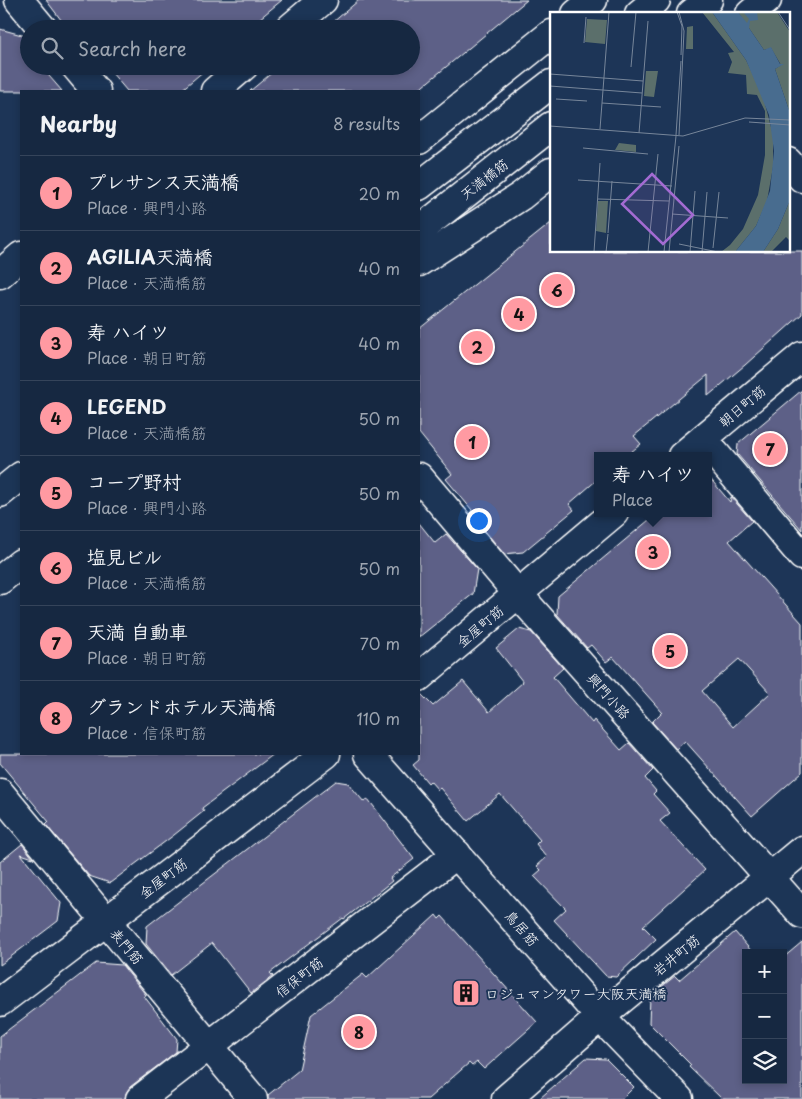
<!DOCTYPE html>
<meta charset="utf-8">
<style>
body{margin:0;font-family:"Playpen Sans","Klee One",sans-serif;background:#23344c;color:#f1f3f6}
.controls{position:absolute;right:15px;bottom:15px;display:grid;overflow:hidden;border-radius:0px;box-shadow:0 2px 8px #0003}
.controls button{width:45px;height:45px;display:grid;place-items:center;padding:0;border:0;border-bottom:1px solid #35445a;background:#162841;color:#f1f3f6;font:25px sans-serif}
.you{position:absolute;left:478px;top:520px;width:18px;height:18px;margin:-12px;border:4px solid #fff;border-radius:50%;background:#1a73e8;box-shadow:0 0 0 8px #1a73e833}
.badge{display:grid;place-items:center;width:32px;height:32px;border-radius:50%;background:#ff9aa2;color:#111;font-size:16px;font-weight:700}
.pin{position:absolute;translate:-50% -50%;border:2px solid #fff;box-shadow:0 1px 5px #0006}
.popup{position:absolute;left:594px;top:452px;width:118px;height:65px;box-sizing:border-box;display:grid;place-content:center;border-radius:0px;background:#162841;filter:drop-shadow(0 1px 4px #0005);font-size:16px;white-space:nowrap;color:#9ea6b1}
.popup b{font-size:19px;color:#f1f3f6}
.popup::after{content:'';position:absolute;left:50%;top:100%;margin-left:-10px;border:10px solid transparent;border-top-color:#162841}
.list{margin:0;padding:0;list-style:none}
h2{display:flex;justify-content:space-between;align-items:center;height:65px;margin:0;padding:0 20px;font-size:21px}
h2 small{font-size:16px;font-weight:400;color:#9ea6b1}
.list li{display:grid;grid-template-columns:32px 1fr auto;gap:15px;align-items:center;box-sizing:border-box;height:75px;padding:0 20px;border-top:1px solid #35445a}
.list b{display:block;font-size:19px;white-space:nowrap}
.list p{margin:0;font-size:16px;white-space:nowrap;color:#9ea6b1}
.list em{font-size:16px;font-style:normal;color:#9ea6b1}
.icon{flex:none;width:28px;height:28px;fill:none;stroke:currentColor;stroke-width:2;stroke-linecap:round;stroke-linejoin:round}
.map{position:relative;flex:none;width:802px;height:1099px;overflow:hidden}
.search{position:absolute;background:#162841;box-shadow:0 2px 8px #0003;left:20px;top:20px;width:400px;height:55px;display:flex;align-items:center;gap:12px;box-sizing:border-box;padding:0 18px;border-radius:28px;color:#9ea6b1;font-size:19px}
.panel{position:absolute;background:#162841;box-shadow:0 2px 8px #0003;left:20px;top:90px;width:400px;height:665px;border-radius:0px}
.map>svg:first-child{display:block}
</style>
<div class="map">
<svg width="802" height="1099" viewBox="0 0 802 1099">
<rect width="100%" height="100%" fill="#1d3557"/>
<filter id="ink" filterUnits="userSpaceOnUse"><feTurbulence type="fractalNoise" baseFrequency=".02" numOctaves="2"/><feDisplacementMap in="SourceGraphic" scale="10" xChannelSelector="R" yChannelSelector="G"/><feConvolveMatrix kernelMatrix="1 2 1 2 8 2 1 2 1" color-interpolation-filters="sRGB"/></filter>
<g filter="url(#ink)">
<g fill="#5d6187" stroke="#fff" fill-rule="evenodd">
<polygon points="46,0 282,0 247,29 68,29"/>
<polygon points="359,0 527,0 417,91 250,91 280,66 411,66 411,29 325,29"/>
<polygon points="0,29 29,37 29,66 47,66 43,69 62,91 0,91"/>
<polygon points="106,66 202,66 205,70 180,91 127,91"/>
<polygon points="551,223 551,251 802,251 802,314 745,365 708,396 708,375 634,436 641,444 626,456 598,456 598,479 569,504 574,510 523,552 504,554 470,513 472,510 446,479 452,474 419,433 419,329"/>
<polygon points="802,390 802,530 737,454 738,444"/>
<path d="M708 476 730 502 731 497 752 521 729 541 802 623V772L752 816 685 741 676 749 652 722 662 712 613 657 606 662 591 645 587 648 557 614 558 596 649 520 653 524 666 513H708ZM739 659 770 693 733 727 702 691Z"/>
<polygon points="419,523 435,543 446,534 477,569 473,594 419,637"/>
<polygon points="519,629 531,632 563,668 553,677 592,723 594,720 621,750 629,743 653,770 645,778 656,791 653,794 670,813 660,821 705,870 643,926 656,939 616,977 606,976 554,920 566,909 534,876 541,870 537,866 547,857 536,844 540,840 500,794 468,821 440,788 438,790 430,781 428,783 413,765 419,760 419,692 433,706 463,681 489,712 523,682 496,648"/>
<polygon points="0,754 274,754 202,808 204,811 174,835 110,883 89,876 46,825 49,822 0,763"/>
<polygon points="336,781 348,783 364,802 368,799 414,859 390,878 392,881 344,919 343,918 270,973 273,976 251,993 212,943 171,975 146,944 147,926"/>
<polygon points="22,844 33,858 21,854 61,903 58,921 0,965 0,862"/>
<polygon points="436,915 439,919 442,916 537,1022 484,1069 477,1062 472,1066 469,1063 428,1099 268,1099 268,1095 299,1070 311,1015 363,974 367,978"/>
<polygon points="735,932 753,953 746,953 746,1080 783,1080 783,958 802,942 802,1099 722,1099 689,1067 691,1065 649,1023 650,996 675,976 679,980"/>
<polygon points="96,963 122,965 146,995 144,996 177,1039 176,1052 130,1087 126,1093 125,1099 0,1099 0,1036"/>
<polygon points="586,1058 606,1059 634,1087 622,1099 539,1099"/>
</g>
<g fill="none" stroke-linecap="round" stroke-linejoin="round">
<defs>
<g id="street">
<polyline points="289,29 323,0"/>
<polyline points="215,91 244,66"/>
<polyline points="788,162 802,178"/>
<polyline points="0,274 21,256"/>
<polyline points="703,439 802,556"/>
<polyline points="419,477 518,594 802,914"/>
<polyline points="140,1099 457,854"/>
<polyline points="506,1099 600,1017 802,850"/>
</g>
<g id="secondary">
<polyline points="19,0 43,29"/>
<polyline points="75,66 96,91"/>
<polyline points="682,456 802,356"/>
<polyline points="419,677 614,513"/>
<polyline points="368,754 600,1017 679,1099"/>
<polyline points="0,793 253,1099"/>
<polyline points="0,1002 326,754"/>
</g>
<g id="primary">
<polyline points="576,14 593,0"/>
<polyline points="639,14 656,0"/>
<polyline points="691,14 708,0"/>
<polyline points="750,14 767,0"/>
<polyline points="419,140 551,34"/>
<polyline points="419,186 551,84"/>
<polyline points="419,232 427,224 551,126"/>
<polyline points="419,262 521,196 551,172"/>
<polyline points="0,493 21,476"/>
<polyline points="0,580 21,563"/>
</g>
</defs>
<use href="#street" stroke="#fff" stroke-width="31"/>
<use href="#secondary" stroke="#fff" stroke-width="31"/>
<use href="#primary" stroke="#fff" stroke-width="31"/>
<use href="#street" stroke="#1d3557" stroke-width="28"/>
<use href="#secondary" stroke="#1d3557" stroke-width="28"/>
<use href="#primary" stroke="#1d3557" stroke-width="28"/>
</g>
</g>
<defs>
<symbol id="building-square" viewBox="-11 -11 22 22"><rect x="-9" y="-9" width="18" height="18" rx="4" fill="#ff9aa2" stroke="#1d3557"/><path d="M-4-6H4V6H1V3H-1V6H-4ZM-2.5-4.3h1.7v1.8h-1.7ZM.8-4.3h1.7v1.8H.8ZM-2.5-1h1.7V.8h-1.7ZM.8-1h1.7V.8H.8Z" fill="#111"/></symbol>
</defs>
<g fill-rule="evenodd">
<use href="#building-square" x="450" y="977" width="32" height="32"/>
</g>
<g text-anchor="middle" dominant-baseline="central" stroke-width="4" stroke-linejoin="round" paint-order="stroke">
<g font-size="14" fill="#fff" stroke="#1d3557">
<text transform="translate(484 179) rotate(-38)">天満橋筋</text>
<text transform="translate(742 406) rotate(-40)">朝日町筋</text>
<text transform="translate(480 626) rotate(-40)">金屋町筋</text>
<text transform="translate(609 696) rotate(48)">興門小路</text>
<text transform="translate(163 878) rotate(-37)">金屋町筋</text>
<text transform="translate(522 928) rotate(49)">鳥居筋</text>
<text transform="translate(127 946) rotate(50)">表門筋</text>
<text transform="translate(676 955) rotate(-39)">岩井町筋</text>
<text transform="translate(299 977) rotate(-38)">信保町筋</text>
</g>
<g font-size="14" fill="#fff" stroke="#1d3557" text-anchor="start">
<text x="485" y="993">ロジュマンタワー大阪天満橋</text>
</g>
</g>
<g transform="translate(550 12)">
<rect width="240" height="240" fill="#1d3557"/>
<path d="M152 0H162L196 48 213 84 223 123V155L217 189 206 214 185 240H171L180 233 193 217 208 183 215 143V99L207 83 197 82 196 63 178 61 182 50 178 41 184 40ZM188 0H227L240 20V101L225 57 231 53 221 36 214 38ZM37 7 57 8 55 32 35 30ZM143 14V37H136L137 15ZM96 59H108L104 85 94 84ZM69 131 86 133V140L65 138ZM240 188V229L236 225 221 240H213L228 217ZM48 189H58L56 221 46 219Z" fill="#5b6f6b"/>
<path d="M162 0H188L197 11 199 7 193 0H207L208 8 200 9 199 16 214 38 221 35 230 52H234L225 57 240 101V188L228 217 213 240H185L206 214 220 179 224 139 219 103 196 48Z" fill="#486c8f"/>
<path fill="none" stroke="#77869a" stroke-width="1" d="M127 0 132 14 131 43M228 0 240 18M34 31 36 5M81 55 86 0M0 62 93 69M0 74 92 81M6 87 37 89M52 91 111 95M199 110 240 113M0 114 133 124 195 106 240 108M50 117 59 0M89 121 98 9M126 123 131 49M129 123 134 19 129 0M33 136 98 142M28 168 122 174M48 187 119 189M122 202 178 206M58 221 62 169M129 232 168 240M163 236 169 180M44 240 50 151M56 240 58 222M98 240 108 142M114 240 126 124M119 240 129 134M140 240 145 179M152 240 157 180"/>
<path fill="#a36bd2" fill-opacity="0.15" stroke="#a36bd2" stroke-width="2.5" d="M102 162 143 203 113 232 72 192Z"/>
<rect width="240" height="240" fill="none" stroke="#fff" stroke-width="2.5"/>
</g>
</svg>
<div class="controls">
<button>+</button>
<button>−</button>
<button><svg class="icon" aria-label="layers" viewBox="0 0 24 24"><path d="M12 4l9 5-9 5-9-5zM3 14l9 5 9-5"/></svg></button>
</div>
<div class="you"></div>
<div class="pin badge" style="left:472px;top:442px">1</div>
<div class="pin badge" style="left:477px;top:347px">2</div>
<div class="pin badge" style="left:653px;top:552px">3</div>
<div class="popup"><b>寿 ハイツ</b>Place</div>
<div class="pin badge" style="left:519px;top:314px">4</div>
<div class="pin badge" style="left:670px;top:651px">5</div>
<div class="pin badge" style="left:557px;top:290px">6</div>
<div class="pin badge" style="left:770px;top:449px">7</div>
<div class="pin badge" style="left:359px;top:1032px">8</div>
<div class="search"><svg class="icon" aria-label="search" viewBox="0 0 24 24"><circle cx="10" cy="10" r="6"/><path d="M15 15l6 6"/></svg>Search here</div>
<section class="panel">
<h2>Nearby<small>8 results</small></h2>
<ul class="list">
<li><span class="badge">1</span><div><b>プレサンス天満橋</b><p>Place · 興門小路</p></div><em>20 m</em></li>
<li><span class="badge">2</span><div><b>AGILIA天満橋</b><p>Place · 天満橋筋</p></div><em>40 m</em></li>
<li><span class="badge">3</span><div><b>寿 ハイツ</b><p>Place · 朝日町筋</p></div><em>40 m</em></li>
<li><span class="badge">4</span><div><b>LEGEND</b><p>Place · 天満橋筋</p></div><em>50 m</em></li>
<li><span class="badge">5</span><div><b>コープ野村</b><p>Place · 興門小路</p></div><em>50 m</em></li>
<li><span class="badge">6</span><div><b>塩見ビル</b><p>Place · 天満橋筋</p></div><em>50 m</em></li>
<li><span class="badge">7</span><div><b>天満 自動車</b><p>Place · 朝日町筋</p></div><em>70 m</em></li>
<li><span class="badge">8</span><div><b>グランドホテル天満橋</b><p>Place · 信保町筋</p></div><em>110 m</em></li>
</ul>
</section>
</div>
